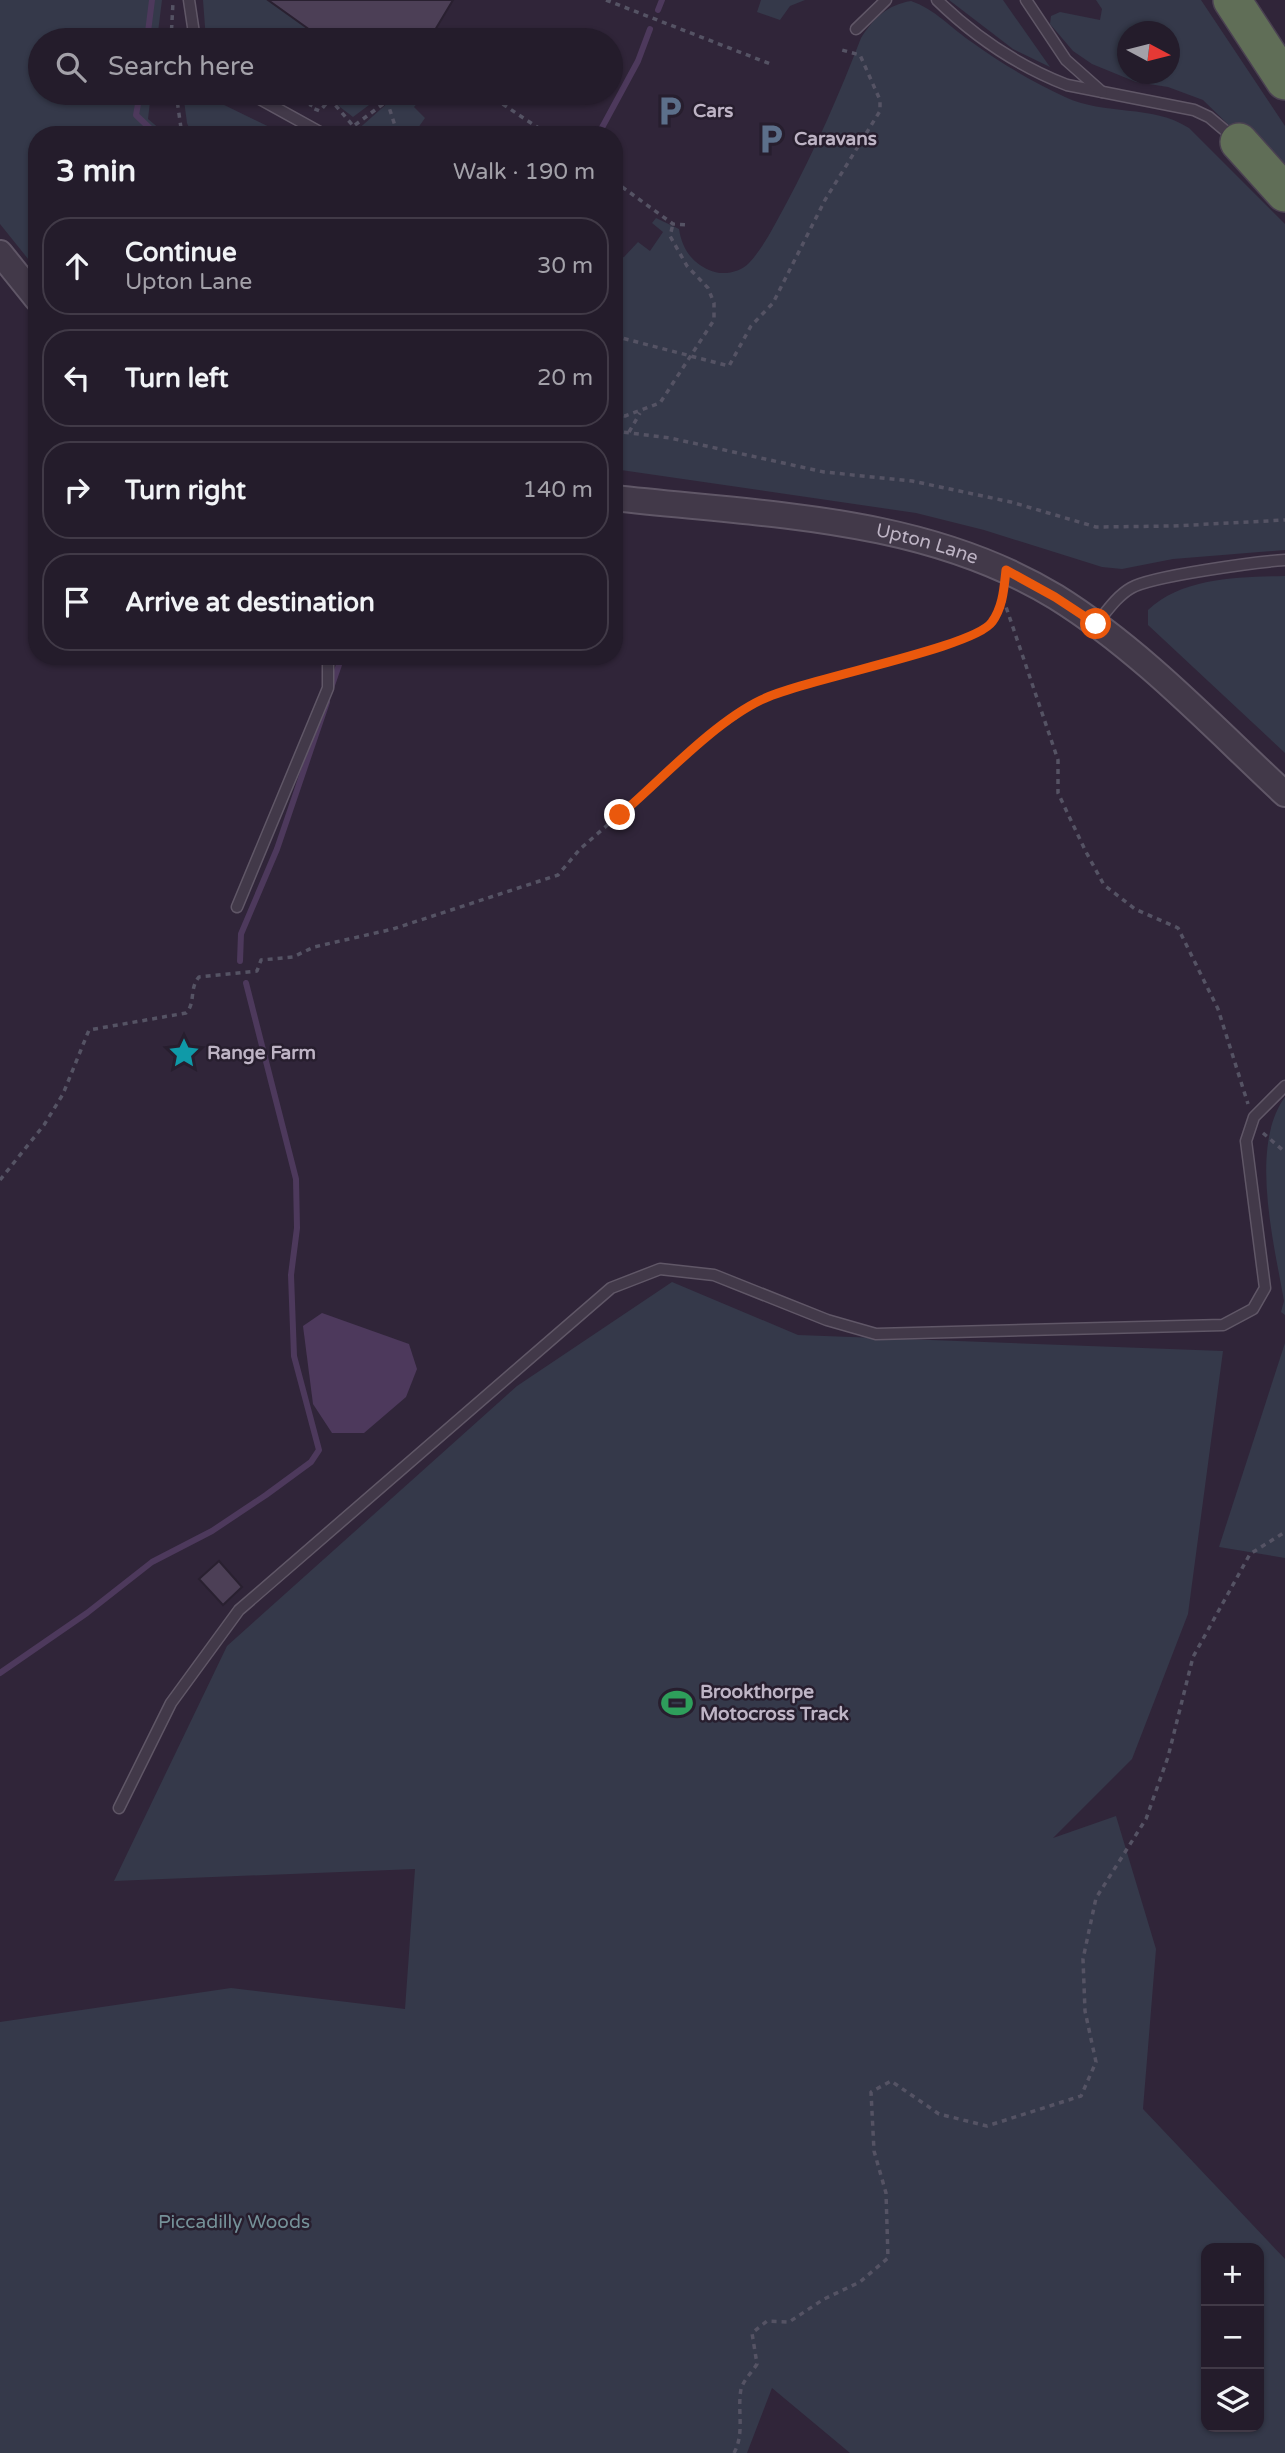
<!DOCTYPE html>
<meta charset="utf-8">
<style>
body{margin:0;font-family:"Varela Round",sans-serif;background:#2c2533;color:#f1f3f6}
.controls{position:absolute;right:21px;bottom:21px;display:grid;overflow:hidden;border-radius:14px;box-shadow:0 2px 5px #0004}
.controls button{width:63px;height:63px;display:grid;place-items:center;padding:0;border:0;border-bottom:2px solid #413a47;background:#241c2b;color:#f1f3f6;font:35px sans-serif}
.compass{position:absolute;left:1117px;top:21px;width:63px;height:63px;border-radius:50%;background:#241c2b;box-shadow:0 2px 5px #0004;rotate:97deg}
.stop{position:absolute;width:21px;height:21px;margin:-16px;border:5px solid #ea580c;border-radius:50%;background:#fff}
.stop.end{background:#ea580c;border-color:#fff;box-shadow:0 2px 7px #0008}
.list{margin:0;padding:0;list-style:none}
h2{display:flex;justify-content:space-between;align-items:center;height:91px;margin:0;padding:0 28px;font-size:30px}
h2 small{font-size:23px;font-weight:400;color:#a3a1a9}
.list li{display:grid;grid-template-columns:46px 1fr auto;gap:21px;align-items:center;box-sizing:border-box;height:98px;margin:0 14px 14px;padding:0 14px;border:2px solid #413a47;border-radius:28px}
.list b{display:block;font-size:26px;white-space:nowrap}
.list p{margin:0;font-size:23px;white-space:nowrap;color:#a3a1a9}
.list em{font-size:23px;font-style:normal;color:#a3a1a9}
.icon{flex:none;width:38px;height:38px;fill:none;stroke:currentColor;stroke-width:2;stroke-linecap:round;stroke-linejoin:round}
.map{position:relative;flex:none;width:1285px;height:2453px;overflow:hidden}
.search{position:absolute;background:#241c2b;box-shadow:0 2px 5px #0004;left:28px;top:28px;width:595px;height:77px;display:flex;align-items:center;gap:18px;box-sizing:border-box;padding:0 24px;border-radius:38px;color:#a3a1a9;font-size:26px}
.panel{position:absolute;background:#241c2b;box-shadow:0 2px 5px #0004;left:28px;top:126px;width:595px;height:539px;border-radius:28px}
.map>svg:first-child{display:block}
</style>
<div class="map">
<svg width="1285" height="2453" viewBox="0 0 1285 2453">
<rect width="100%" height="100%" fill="#302539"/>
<g fill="#35394a" fill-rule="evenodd">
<polygon points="0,0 162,0 157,40 40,40 40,93 151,93 148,119 167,135 37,135 37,270 0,224"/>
<polygon points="203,0 275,0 271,3 324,40 206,40"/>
<polygon points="761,0 805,0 790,6 780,20 757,12"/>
<polygon points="949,0 1003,0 1050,67 1013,49"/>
<path d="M1096 0H1201L1285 126V180L1203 100 1168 87 1136 82 1092 64 1073 51 1050 24 1051 16 1060 12 1100 20 1102 9ZM1128 32H1170V74H1128Z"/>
<path d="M911 1C935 9 952 29 973 43 1002 64 1033 82 1065 97 1105 116 1152 104 1189 128L1285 224V550L1173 559 1122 569 1102 567 984 530 916 513 614 469V260L624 257 638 242 650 251 663 232 652 223 656 218 679 229C682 248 691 262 709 270 721 276 740 273 749 263 764 247 775 224 786 204 815 150 839 95 861 38 874 18 887 5 911 1Z"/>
<polygon points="183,93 220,93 218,102 286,135 192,135 187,123"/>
<polygon points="322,93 385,93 353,117"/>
<polygon points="399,93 426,93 414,107 425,118 413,135 357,135 355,132"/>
<path d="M1285 576V753L1148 625V610C1183 577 1240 577 1285 576Z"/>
<path d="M1285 1097V1315L1281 1312 1284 1301C1274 1243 1249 1146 1285 1097Z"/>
<path d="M672 1282 798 1335 1223 1351 1188 1614 1132 1759 1053 1838 1116 1816 1156 1949 1143 2109 1285 2259V2453H850L772 2388 747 2453H0V2022L231 1988 405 2009 415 1869 114 1881 227 1646 517 1386ZM1206 2248H1259V2427H1206Z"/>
<polygon points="1285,1343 1285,1558 1219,1547"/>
</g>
<polygon fill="#4d395c" points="322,1313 409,1344 417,1369 406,1397 364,1433 332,1433 313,1404 303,1326"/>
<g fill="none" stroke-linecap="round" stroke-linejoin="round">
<g stroke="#4d395c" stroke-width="6">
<polyline points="658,10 662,0"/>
<polyline points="147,40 152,0"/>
<polyline points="140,93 136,115 157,135"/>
<polyline points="598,135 638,61 650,29"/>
<polyline points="331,688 342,656"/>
<polyline points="240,961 241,934 277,849 327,702"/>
<polyline points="0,1673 87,1613 152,1562 212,1531 266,1495 311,1462 319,1450 294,1356 291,1275 297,1228 296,1179 246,983"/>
</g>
</g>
<g fill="#4c3f56" stroke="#292030" stroke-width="2">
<polygon points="268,0 453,0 429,40 324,40"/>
<polygon points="219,1561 242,1587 223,1605 199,1579"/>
</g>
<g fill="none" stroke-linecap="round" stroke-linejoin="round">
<defs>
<g id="service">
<polyline points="189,0 195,40"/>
<path d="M937 0C974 36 1018 66 1067 85L1194 110 1209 117 1234 138"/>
<polyline points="1026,0 1066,60 1102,92"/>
<polyline points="856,29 886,0"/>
<polyline points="249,93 325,135"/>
<path d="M1097 623C1107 611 1117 596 1131 588 1151 576 1257 562 1285 560"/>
<polyline points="237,907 328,688 328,656"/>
<polyline points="119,1808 171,1703 239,1610 611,1288 660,1269 714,1275 827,1320 876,1334 1223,1325 1253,1309 1265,1288 1246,1141 1254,1117 1285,1086"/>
</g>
<g id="tertiary">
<polyline points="0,253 37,299"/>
<path id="s1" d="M614 498C764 515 923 516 1056 597 1141 650 1212 726 1285 794"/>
</g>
<g id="motorway">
<polyline points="1232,0 1285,81"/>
<polyline points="1239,142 1285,193"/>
</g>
</defs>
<use href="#service" stroke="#605767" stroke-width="13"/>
<use href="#tertiary" stroke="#605767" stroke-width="28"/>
<use href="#motorway" stroke="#4a4151" stroke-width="40"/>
<g stroke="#555364" stroke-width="3.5" stroke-dasharray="5 5" stroke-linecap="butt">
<polyline points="606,0 773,65"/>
<polyline points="171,40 173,2"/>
<polyline points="176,93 182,135"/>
<polyline points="316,93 310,107 320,111 330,99 361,135"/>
<polyline points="395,93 387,101 398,135"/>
<polyline points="486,93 549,135"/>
<polyline points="355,125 387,101"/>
<polyline points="614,181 673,224 689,225"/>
<polyline points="614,336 729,366 751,326 773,303 825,200 880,111 880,100 860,55 842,50"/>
<polyline points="614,414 625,416 660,403 714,320 714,303 708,288 687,266 670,236 673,224"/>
<polyline points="614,431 670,438 824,472 912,481 1011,502 1096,527 1173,526 1285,520"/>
<polyline points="629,432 640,413"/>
<polyline points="1003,598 1058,760 1058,793 1086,852 1104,885 1135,909 1178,928 1218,1009 1248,1104"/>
<polyline points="1263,1133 1285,1152"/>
<path d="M0 1180 44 1125 63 1094 89 1030 186 1013C196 1003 189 988 199 977L257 971 261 960 293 957 314 947 393 929 558 875 580 849 707 738 761 700 854 670 934 649 983 631 993 621 1003 598"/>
<path d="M734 2453C745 2433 737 2411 741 2389 743 2381 752 2372 757 2364L752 2333 767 2321 789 2322 824 2299 860 2282 888 2258 886 2193 874 2151 871 2092 891 2081 939 2114 987 2126 1081 2096 1096 2062 1085 2011 1083 1959 1096 1898 1146 1819 1168 1757 1193 1657 1250 1554 1285 1532"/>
</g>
<use href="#service" stroke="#423949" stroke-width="10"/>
<use href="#tertiary" stroke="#423949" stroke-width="24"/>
<use href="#motorway" stroke="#606e57" stroke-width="37"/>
</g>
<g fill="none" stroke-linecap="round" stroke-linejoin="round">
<path stroke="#ea580c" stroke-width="9" d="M620 815C661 780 713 723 761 700 803 679 974 648 992 622 1003 607 1004 588 1006 570L1055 597 1096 624"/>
</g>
<defs>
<symbol id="parking-bare" viewBox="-9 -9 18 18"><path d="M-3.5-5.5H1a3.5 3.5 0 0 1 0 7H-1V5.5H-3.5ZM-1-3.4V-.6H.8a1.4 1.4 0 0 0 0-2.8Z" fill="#5c6f8a" stroke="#271e2e" stroke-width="2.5" paint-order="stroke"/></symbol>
<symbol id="sight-bare" viewBox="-9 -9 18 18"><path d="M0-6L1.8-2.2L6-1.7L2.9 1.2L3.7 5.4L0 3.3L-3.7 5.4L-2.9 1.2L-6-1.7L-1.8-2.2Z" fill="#0f9aa8" stroke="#271e2e" stroke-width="2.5" paint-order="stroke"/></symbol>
<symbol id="stadium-bare" viewBox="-9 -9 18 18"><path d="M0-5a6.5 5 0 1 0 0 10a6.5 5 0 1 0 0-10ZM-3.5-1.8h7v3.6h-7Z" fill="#2e9e5b" stroke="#271e2e" stroke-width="2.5" paint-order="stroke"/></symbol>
</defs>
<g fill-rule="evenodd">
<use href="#parking-bare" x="648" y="89" width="44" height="44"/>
<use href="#parking-bare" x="749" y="117" width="44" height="44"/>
<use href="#sight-bare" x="162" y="1031" width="44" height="44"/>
<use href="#stadium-bare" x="655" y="1681" width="44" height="44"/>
</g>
<g text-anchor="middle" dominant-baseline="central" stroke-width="5" stroke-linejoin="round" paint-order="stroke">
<g font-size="19" font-weight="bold" fill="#beb4c5" stroke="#271e2e" text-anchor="start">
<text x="693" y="111">Cars</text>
<text x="794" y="139">Caravans</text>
<text x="207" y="1053">Range Farm</text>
<text x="700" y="1692">Brookthorpe<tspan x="700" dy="22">Motocross Track</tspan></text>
</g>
<g font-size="19" fill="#beb4c5" stroke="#271e2e">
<text stroke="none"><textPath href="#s1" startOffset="317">Upton Lane</textPath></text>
</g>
<g font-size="19" fill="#759198" stroke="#271e2e">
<text x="234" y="2222">Piccadilly Woods</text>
</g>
</g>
</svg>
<div class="controls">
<button>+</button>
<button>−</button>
<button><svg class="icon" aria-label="layers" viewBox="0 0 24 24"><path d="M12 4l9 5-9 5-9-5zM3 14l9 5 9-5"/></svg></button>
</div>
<svg class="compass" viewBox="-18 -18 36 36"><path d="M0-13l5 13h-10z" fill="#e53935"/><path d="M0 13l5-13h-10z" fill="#a3a1a9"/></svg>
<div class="stop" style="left:1096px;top:624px"></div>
<div class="stop end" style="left:620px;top:815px"></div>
<div class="search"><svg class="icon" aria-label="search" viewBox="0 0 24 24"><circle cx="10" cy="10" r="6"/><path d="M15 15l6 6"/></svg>Search here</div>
<section class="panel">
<h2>3 min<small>Walk · 190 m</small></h2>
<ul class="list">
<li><svg class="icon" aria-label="ahead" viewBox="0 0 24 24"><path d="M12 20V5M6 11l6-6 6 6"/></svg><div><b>Continue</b><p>Upton Lane</p></div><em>30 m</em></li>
<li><svg class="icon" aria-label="left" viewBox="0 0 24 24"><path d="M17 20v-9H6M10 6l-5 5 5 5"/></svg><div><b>Turn left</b></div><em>20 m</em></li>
<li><svg class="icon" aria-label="right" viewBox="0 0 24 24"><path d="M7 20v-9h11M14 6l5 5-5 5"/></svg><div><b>Turn right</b></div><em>140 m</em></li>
<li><svg class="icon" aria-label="arrive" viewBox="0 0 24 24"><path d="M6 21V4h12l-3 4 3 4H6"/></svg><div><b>Arrive at destination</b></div></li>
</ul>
</section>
</div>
